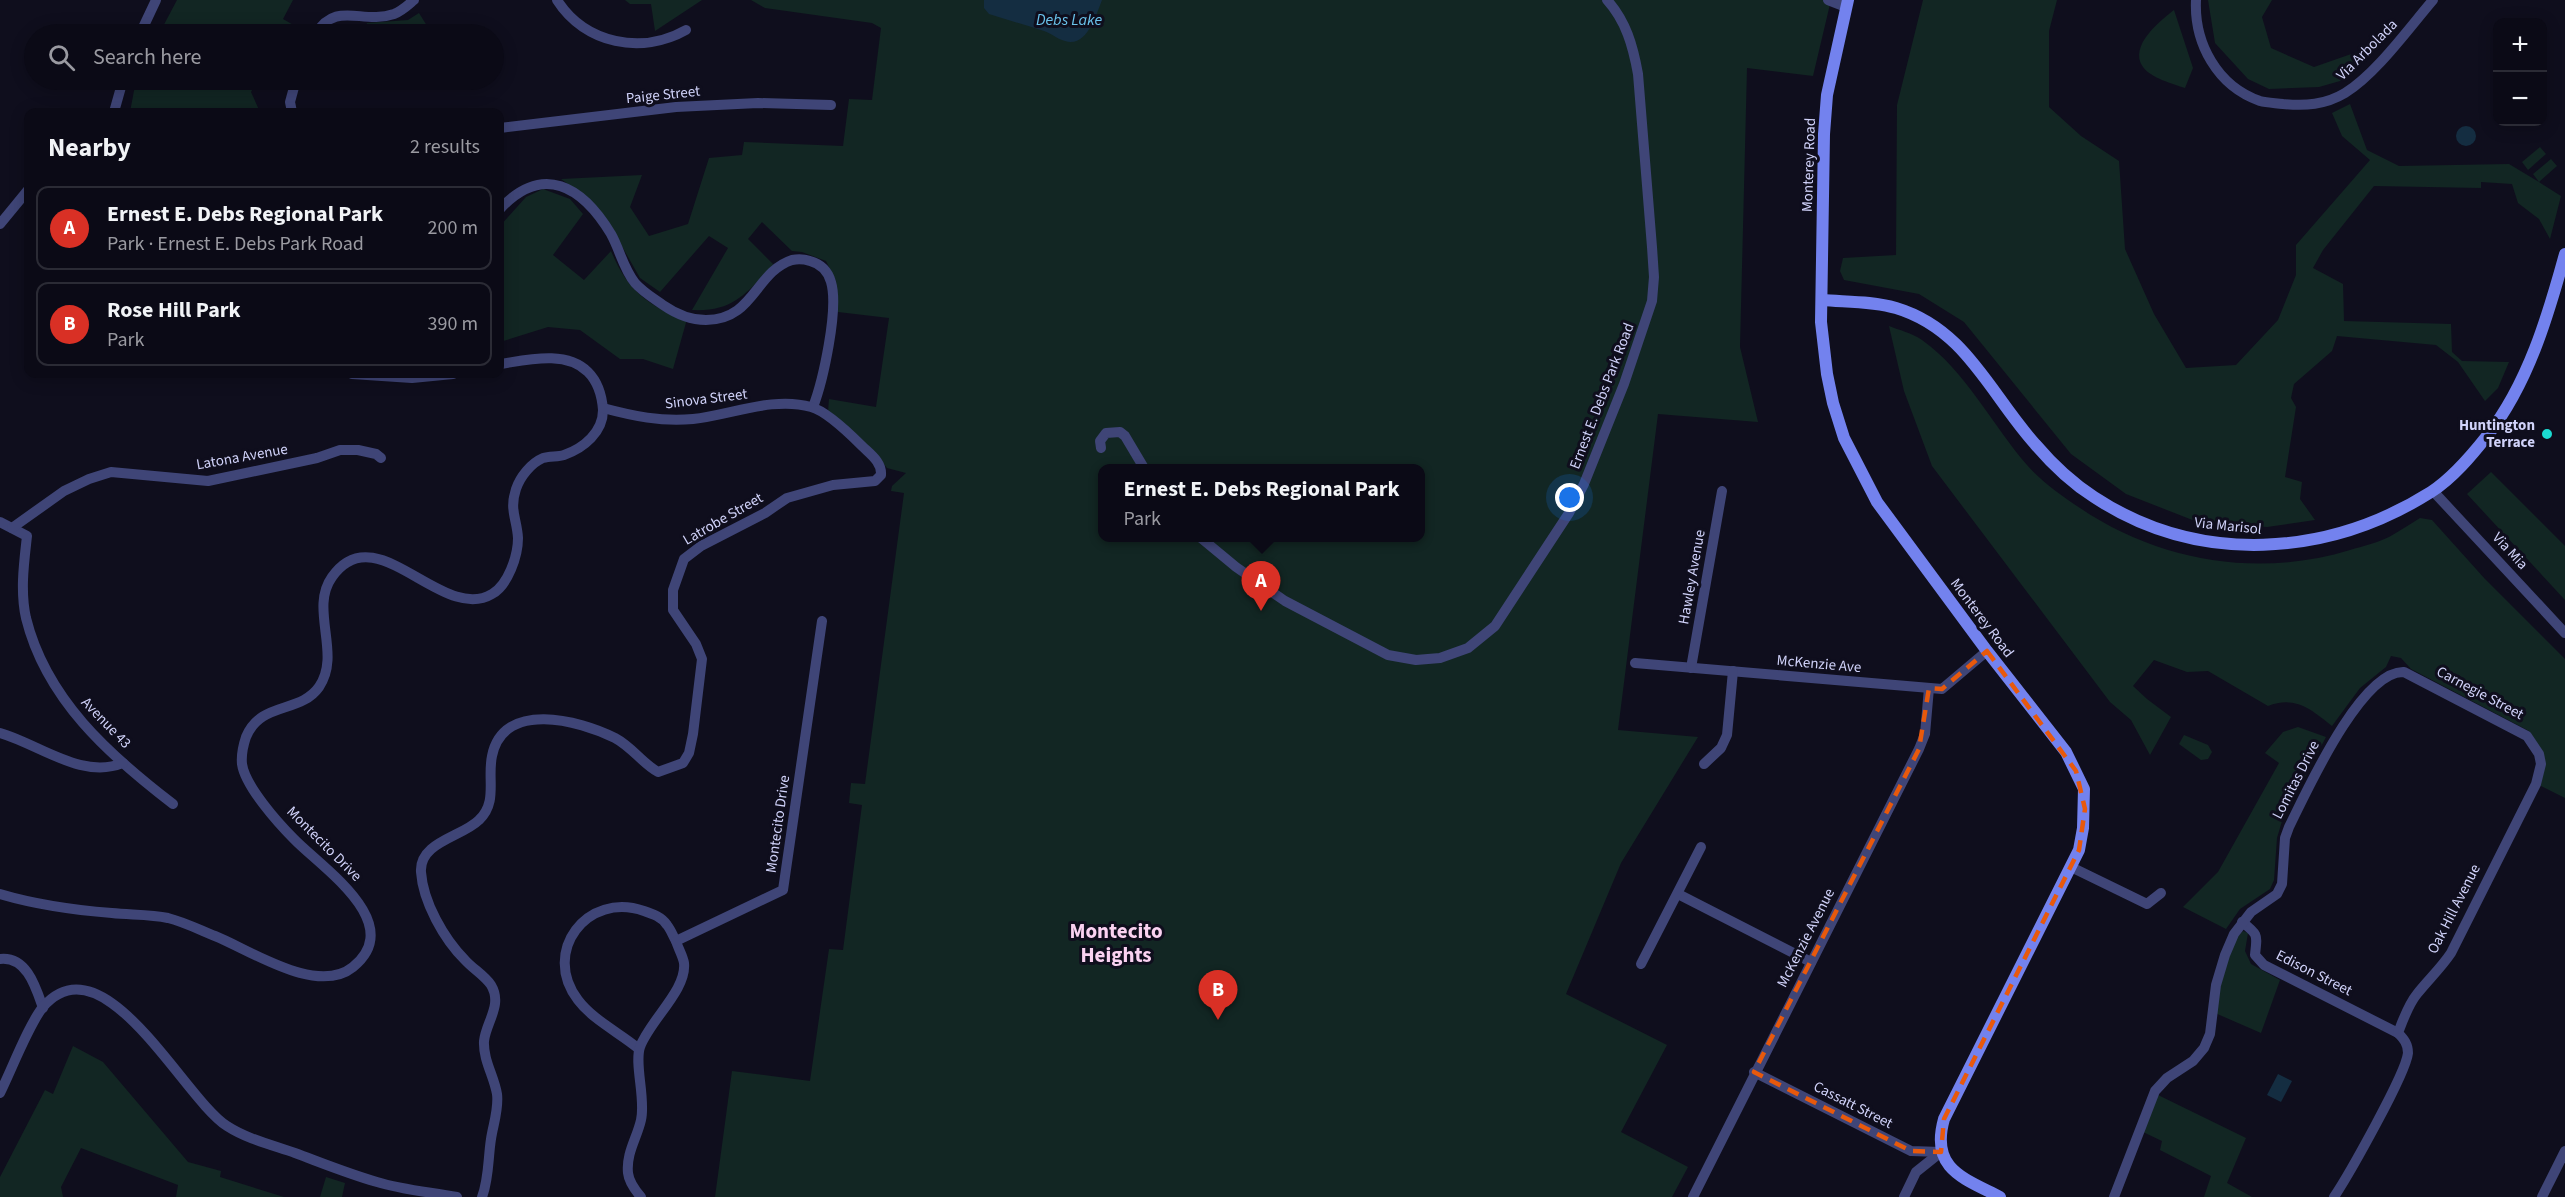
<!DOCTYPE html>
<meta charset="utf-8">
<style>
body{margin:0;font-family:"Source Sans 3",sans-serif;background:#14131f;color:#f1f3f6}
.controls{position:absolute;right:18px;top:18px;display:grid;overflow:hidden;border-radius:12px;box-shadow:0 3px 15px #0003}
.controls button{width:54px;height:54px;display:grid;place-items:center;padding:0;border:0;border-bottom:2px solid #2b2b35;background:#0b0a16;color:#f1f3f6;font:30px sans-serif}
.you{position:absolute;left:1570px;top:498px;width:21px;height:21px;margin:-15px;border:4px solid #fff;border-radius:50%;background:#1a73e8;box-shadow:0 0 0 9px #1a73e833}
.badge{display:grid;place-items:center;width:39px;height:39px;border-radius:50%;background:#d93025;color:#fff;font-size:20px;font-weight:700}
.pin{position:absolute;translate:-50% -50px;filter:drop-shadow(0 2px 3px #0008)}
.pin::after{content:'';position:absolute;top:32px;width:21px;height:18px;background:inherit;clip-path:polygon(0 0,100% 0,50% 100%)}
.popup{position:absolute;left:1098px;top:464px;width:327px;height:78px;box-sizing:border-box;display:grid;place-content:center;border-radius:12px;background:#0b0a16;filter:drop-shadow(0 2px 4px #0005);font-size:20px;white-space:nowrap;color:#9a9aa1}
.popup b{font-size:22px;color:#f1f3f6}
.popup::after{content:'';position:absolute;left:50%;top:100%;margin-left:-12px;border:12px solid transparent;border-top-color:#0b0a16}
.list{margin:0;padding:0;list-style:none}
h2{display:flex;justify-content:space-between;align-items:center;height:78px;margin:0;padding:0 24px;font-size:26px}
h2 small{font-size:20px;font-weight:400;color:#9a9aa1}
.list li{display:grid;grid-template-columns:39px 1fr auto;gap:18px;align-items:center;box-sizing:border-box;height:84px;margin:0 12px 12px;padding:0 12px;border:2px solid #2b2b35;border-radius:12px}
.list b{display:block;font-size:22px;white-space:nowrap}
.list p{margin:0;font-size:20px;white-space:nowrap;color:#9a9aa1}
.list em{font-size:20px;font-style:normal;color:#9a9aa1}
.icon{flex:none;width:33px;height:33px;fill:none;stroke:currentColor;stroke-width:2;stroke-linecap:round;stroke-linejoin:round}
.map{position:relative;flex:none;width:2565px;height:1197px;overflow:hidden}
.search{position:absolute;background:#0b0a16;box-shadow:0 3px 15px #0003;left:24px;top:24px;width:480px;height:66px;display:flex;align-items:center;gap:15px;box-sizing:border-box;padding:0 21px;border-radius:33px;color:#9a9aa1;font-size:22px}
.panel{position:absolute;background:#0b0a16;box-shadow:0 3px 15px #0003;left:24px;top:108px;width:480px;height:270px;border-radius:12px}
.map>svg:first-child{display:block}
</style>
<div class="map">
<svg width="2565" height="1197" viewBox="0 0 2565 1197">
<rect width="100%" height="100%" fill="#0f0e1d"/>
<g fill="#122623" fill-rule="evenodd">
<polygon points="177,0 293,0 283,19 309,34 159,34"/>
<polygon points="625,0 702,0 655,31 651,4 630,4"/>
<path d="M751 0H1831L1813 76 1747 68 1740 347 1758 422 1658 414 1618 730 1698 737 1621 863 1566 994 1667 1045 1621 1132 1688 1167 1672 1197H715L732 1071 810 1081 829 949 843 950 862 805 849 803 851 783 865 784 904 493 891 491 892 486 906 473 887 468 878 457 828 412 829 399 876 407 889 318 838 312 836 281 826 261 802 252 792 251 762 222 748 239 774 265C746 292 735 312 692 310L728 248 709 236 660 292 640 278 607 220 586 197 561 179 642 175 630 207 649 236 688 224 709 158 742 155 744 142 843 146 849 99 872 100 881 28 872 23 765 8ZM1102 468H1420V538H1102Z"/>
<polygon points="1923,0 2057,0 2049,31 2049,107 2081,136 2119,161 2125,249 2154,314 2186,368 2236,365 2278,320 2296,275 2296,245 2370,160 2342,136 2332,113 2350,104 2367,150 2399,166 2509,164 2539,182 2533,174 2551,159 2557,166 2539,182 2561,196 2550,239 2539,219 2518,203 2512,184 2481,182 2481,188 2374,186 2323,250 2313,268 2343,284 2344,321 2451,324 2452,352 2462,361 2509,362 2498,388 2485,401 2458,362 2436,345 2337,336 2332,351 2294,384 2291,398 2296,407 2285,477 2302,482 2300,499 2315,520 2267,527 2195,521 2126,494 2071,454 1964,322 1919,294 1844,280 1840,271 1843,258 1896,255 1897,105"/>
<polygon points="2208,0 2272,0 2262,17 2271,48 2314,67 2377,45 2340,81 2319,87 2269,89 2248,79 2215,43"/>
<path d="M2174 10 2193 68 2185 88C2173 84 2151 78 2143 67 2128 46 2161 20 2174 10Z"/>
<polygon points="419,13 432,34 362,34 367,23 408,20"/>
<polygon points="136,80 258,80 251,92 260,112 130,112"/>
<polygon points="2540,147 2546,154 2528,170 2522,162"/>
<path d="M543 189 570 199 583 214 553 255 584 280 611 251C627 289 647 307 687 319L673 369 643 359H620L580 330 548 327 500 342V226L526 197Z"/>
<path d="M1889 326C1899 330 1912 333 1922 340 1965 370 1993 426 2027 465 2042 482 2062 496 2080 508 2160 562 2259 578 2350 550 2363 546 2377 543 2389 537 2400 531 2410 524 2420 518L2432 520 2485 579 2565 659V798L2539 785C2544 763 2543 749 2529 731L2411 669 2401 658 2391 656 2386 667 2360 688 2332 726C2312 710 2295 695 2268 706L2208 671 2187 672 2154 660 2133 686 2147 699 2171 717 2150 755 2131 720 2110 702 1932 466 1904 391Z"/>
<polygon points="2491,472 2565,546 2565,600 2467,494"/>
<polygon points="2298,727 2326,737 2282,821 2277,838 2274,880 2270,889 2240,909 2226,929 2183,907 2218,872 2279,763 2265,753 2283,732"/>
<polygon points="2184,735 2208,745 2212,752 2208,759 2201,760 2179,744"/>
<path d="M2243 931 2248 933 2245 951 2251 964 2280 980 2261 1033 2215 1013C2218 990 2225 946 2243 931Z"/>
<polygon points="73,1046 103,1062 188,1162 221,1171 220,1177 284,1197 176,1197 178,1185 81,1148 61,1187 63,1197 0,1197 0,1177 45,1090 53,1094"/>
<polygon points="2156,1094 2246,1138 2227,1183 2252,1197 2204,1197 2211,1176 2160,1150 2162,1141 2143,1132"/>
<polygon points="326,1177 345,1183 342,1197 320,1197"/>
</g>
<g fill="#142d41">
<path d="M984 0H1102C1096 15 1087 48 1065 41 1057 39 1051 33 1044 31 1026 25 1007 20 989 14L984 8Z"/>
<circle cx="2466" cy="136" r="10"/>
<polygon points="2278,1074 2292,1081 2281,1102 2267,1095"/>
</g>
<g fill="none" stroke-linecap="round" stroke-linejoin="round">
<g stroke="#3f4577" stroke-width="10">
<path d="M557 0C585 44 642 55 686 30"/>
<polyline points="1828,0 1846,7"/>
<path d="M2196 0C2194 43 2217 86 2260 101 2267 103 2276 103 2283 104 2305 106 2325 105 2345 93 2376 74 2409 28 2433 0"/>
<polyline points="140,34 156,0"/>
<path d="M316 34C336 0 362 25 394 14 402 11 408 5 414 0"/>
<polyline points="114,112 123,80"/>
<polyline points="292,112 290,102 296,80"/>
<polyline points="500,128 676,107 758,103 831,105"/>
<path d="M500 209C543 163 582 186 611 234 620 250 623 268 635 283 643 292 653 298 663 305 676 314 690 320 706 320 754 320 755 272 792 260 797 259 804 259 810 261 821 264 828 271 831 282 839 309 823 381 813 407"/>
<polyline points="0,224 28,190"/>
<polyline points="352,374 412,378 453,374"/>
<polyline points="1101,448 1100,441 1106,433 1120,432 1125,436 1144,468"/>
<polyline points="2433,491 2565,633"/>
<path d="M0 522 27 536C24 563 20 591 26 618 46 699 109 755 173 804"/>
<polyline points="12,528 64,491 89,479 111,472 208,481 317,458 340,450 358,450 376,454 381,458"/>
<path d="M1201 538 1236 567 1285 601 1388 655 1416 660 1440 658 1468 648 1495 626 1569 513 1584 484 1624 384 1652 301 1654 277 1652 247 1638 74C1633 46 1626 21 1607 0"/>
<polyline points="1635,663 1942,689 1987,651"/>
<polyline points="1691,668 1722,491"/>
<path d="M0 733C39 744 82 780 123 763"/>
<polyline points="1704,764 1721,748 1727,735 1733,671"/>
<polyline points="2071,867 2147,904 2161,893"/>
<path d="M0 894C37 905 74 910 112 913 130 915 150 914 168 918 184 922 200 930 215 936 250 950 317 996 353 967 407 923 322 868 294 839 278 823 245 786 242 764 241 754 243 746 246 737 261 701 300 714 319 687 342 654 309 609 332 577 376 514 442 624 492 594 508 585 518 556 518 538 517 519 509 510 516 489 520 477 531 463 543 458 550 456 558 457 564 455 584 448 603 432 603 410 602 396 598 382 588 372 566 350 527 360 500 364"/>
<polyline points="1678,894 1811,962"/>
<path d="M2242 922C2259 935 2257 935 2255 955L2264 965 2398 1033"/>
<path d="M0 959C27 956 36 988 43 1008"/>
<polyline points="1641,964 1701,847"/>
<path d="M639 1049C620 1033 593 1020 578 1000 541 952 587 891 644 911 653 914 662 917 667 925 671 930 673 936 676 941"/>
<polyline points="1754,1072 1911,1151 1941,1152"/>
<path d="M0 1093C11 1071 29 1024 43 1007 104 937 184 1099 227 1126 247 1139 272 1145 295 1153 322 1163 349 1174 377 1182 403 1190 430 1192 457 1197"/>
<path d="M482 1197C489 1179 488 1158 491 1139 493 1125 499 1109 497 1094 494 1076 483 1060 484 1041 486 1022 503 1005 491 985 484 975 473 969 465 960 444 939 423 902 421 872 419 842 462 837 479 820 498 802 487 779 492 756 503 700 579 720 615 738 632 747 642 763 658 772L683 763 689 753 693 734 702 659 696 644 673 610V590L684 559 701 546 765 513 787 498 833 485 875 481 881 475C882 462 870 454 862 446 850 434 826 411 811 407 773 396 731 415 693 419 661 422 633 416 603 408"/>
<path d="M641 1197C635 1190 629 1182 628 1173 626 1153 637 1138 641 1120 646 1099 634 1064 640 1047 650 1020 687 990 684 963 683 956 678 948 676 941L783 890 822 621"/>
<polyline points="1693,1197 1919,749 1925,734 1929,688"/>
<polyline points="1904,1197 1916,1172 1941,1152"/>
<path d="M2114 1197 2155 1091 2167 1078 2193 1061 2204 1048 2210 1034 2216 985 2225 955 2234 934 2251 912 2277 894 2282 884 2285 838 2289 827C2306 793 2361 670 2404 672L2527 736 2539 754 2541 764 2536 784 2451 953C2441 968 2428 980 2417 994 2408 1005 2403 1020 2398 1033 2404 1039 2408 1044 2408 1053 2406 1074 2348 1176 2334 1197"/>
<polyline points="2542,1197 2565,1151"/>
</g>
<g stroke="#7382ee" stroke-width="12">
<path d="M1848 0 1827 95 1824 134 1821 322 1827 374 1833 403 1844 438 1877 502 1987 651 2066 752 2084 789 2083 828 2079 850 1944 1119C1930 1169 1963 1178 2000 1197"/>
<path d="M1822 300C1846 302 1872 301 1896 308 1966 329 1990 394 2035 444 2052 464 2072 483 2094 497 2199 566 2328 557 2431 492 2453 478 2472 455 2487 436 2528 384 2548 316 2565 254"/>
</g>
</g>
<path fill="none" stroke="#e8590c" stroke-width="4.5" stroke-dasharray="12 8" stroke-linejoin="round" d="M1987 651 2076 771 2085 809 2079 850 1944 1119 1941 1152 1911 1151 1754 1072 1919 749 1929 688 1942 689Z"/>
<circle fill="#1bdbd1" stroke="#0f0e1d" stroke-width="2" cx="2547" cy="434" r="6"/>
<g text-anchor="middle" dominant-baseline="central" stroke-width="6" stroke-linejoin="round" paint-order="stroke">
<g font-size="15" fill="#d0d2f9" stroke="#0f0e1d">
<text transform="translate(2367 50) rotate(-45)">Via Arbolada</text>
<text transform="translate(663 95) rotate(-6)">Paige Street</text>
<text transform="translate(1809 165) rotate(-88)">Monterey Road</text>
<text transform="translate(1602 396) rotate(-69)">Ernest E. Debs Park Road</text>
<text transform="translate(706 399) rotate(-7)">Sinova Street</text>
<text transform="translate(242 457) rotate(-10)">Latona Avenue</text>
<text transform="translate(723 519) rotate(-30)">Latrobe Street</text>
<text transform="translate(2228 526) rotate(6)">Via Marisol</text>
<text transform="translate(2510 551) rotate(47)">Via Mia</text>
<text transform="translate(1692 577) rotate(-80)">Hawley Avenue</text>
<text transform="translate(1982 618) rotate(53)">Monterey Road</text>
<text transform="translate(1819 664) rotate(5)">McKenzie Ave</text>
<text transform="translate(2480 693) rotate(28)">Carnegie Street</text>
<text transform="translate(106 723) rotate(46)">Avenue 43</text>
<text transform="translate(2296 780) rotate(-63)">Lomitas Drive</text>
<text transform="translate(778 824) rotate(-82)">Montecito Drive</text>
<text transform="translate(324 844) rotate(45)">Montecito Drive</text>
<text transform="translate(2454 909) rotate(-63)">Oak Hill Avenue</text>
<text transform="translate(1806 938) rotate(-63)">McKenzie Avenue</text>
<text transform="translate(2314 973) rotate(27)">Edison Street</text>
<text transform="translate(1853 1105) rotate(27)">Cassatt Street</text>
</g>
<g font-size="15" font-weight="bold" fill="#d0d2f9" stroke="#0f0e1d" text-anchor="end">
<text x="2535" y="425">Huntington<tspan x="2535" dy="17">Terrace</tspan></text>
</g>
<g font-size="16" font-style="italic" fill="#6bc4ed" stroke="#0f0e1d">
<text x="1069" y="20">Debs Lake</text>
</g>
<g font-size="21" font-weight="bold" fill="#fad2f1" stroke="#0f0e1d">
<text x="1116" y="931">Montecito<tspan x="1116" dy="24">Heights</tspan></text>
</g>
</g>
</svg>
<div class="controls">
<button>+</button>
<button>−</button>
</div>
<div class="you"></div>
<div class="pin badge" style="left:1261px;top:611px">A</div>
<div class="popup"><b>Ernest E. Debs Regional Park</b>Park</div>
<div class="pin badge" style="left:1218px;top:1020px">B</div>
<div class="search"><svg class="icon" aria-label="search" viewBox="0 0 24 24"><circle cx="10" cy="10" r="6"/><path d="M15 15l6 6"/></svg>Search here</div>
<section class="panel">
<h2>Nearby<small>2 results</small></h2>
<ul class="list">
<li><span class="badge">A</span><div><b>Ernest E. Debs Regional Park</b><p>Park · Ernest E. Debs Park Road</p></div><em>200 m</em></li>
<li><span class="badge">B</span><div><b>Rose Hill Park</b><p>Park</p></div><em>390 m</em></li>
</ul>
</section>
</div>
